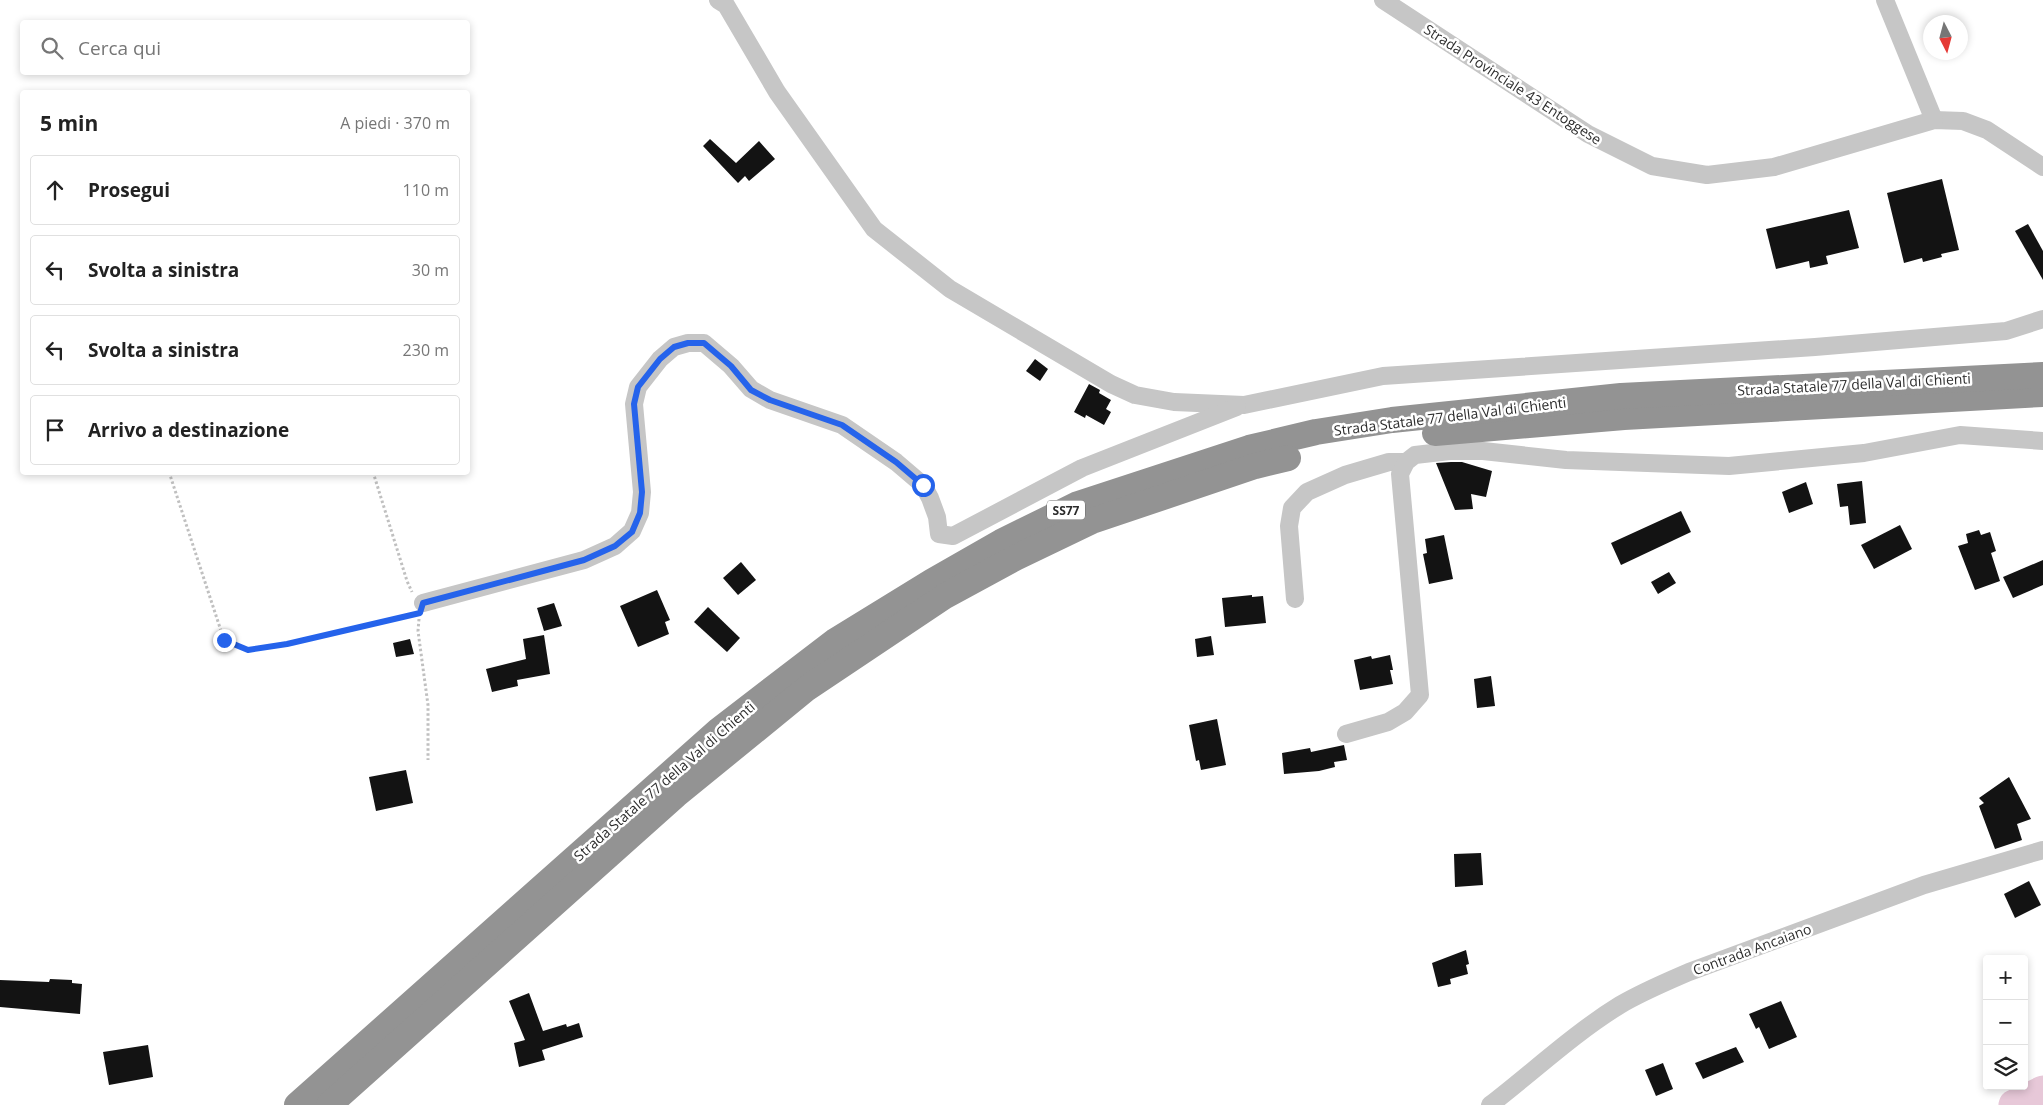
<!DOCTYPE html>
<html lang="it">
<meta charset="utf-8">
<style>
body{margin:0;font-family:"Open Sans",sans-serif;background:#f2f2f2;color:#222}
.controls{position:absolute;right:15px;bottom:15px;display:grid;overflow:hidden;border-radius:5px;box-shadow:0 2px 8px #0003}
.controls button{width:45px;height:45px;display:grid;place-items:center;padding:0;border:0;border-bottom:1px solid #e0e0e0;background:#fff;color:#222;font:25px sans-serif}
.compass{position:absolute;left:1923px;top:15px;width:45px;height:45px;border-radius:50%;background:#fff;box-shadow:0 2px 8px #0003;rotate:174deg}
.stop{position:absolute;width:15px;height:15px;margin:-11px;border:4px solid #2563eb;border-radius:50%;background:#fff}
.stop.end{background:#2563eb;border-color:#fff;box-shadow:0 1px 5px #0008}
.list{margin:0;padding:0;list-style:none}
h2{display:flex;justify-content:space-between;align-items:center;height:65px;margin:0;padding:0 20px;font-size:21px}
h2 small{font-size:16px;font-weight:400;color:#767676}
.list li{display:grid;grid-template-columns:32px 1fr auto;gap:15px;align-items:center;box-sizing:border-box;height:70px;margin:0 10px 10px;padding:0 10px;border:1px solid #e0e0e0;border-radius:5px}
.list b{display:block;font-size:19px;white-space:nowrap}
.list em{font-size:16px;font-style:normal;color:#767676}
.icon{flex:none;width:28px;height:28px;fill:none;stroke:currentColor;stroke-width:2;stroke-linecap:round;stroke-linejoin:round}
.map{position:relative;flex:none;width:2043px;height:1105px;overflow:hidden}
.search{position:absolute;background:#fff;box-shadow:0 2px 8px #0003;left:20px;top:20px;width:450px;height:55px;display:flex;align-items:center;gap:12px;box-sizing:border-box;padding:0 18px;border-radius:5px;color:#767676;font-size:19px}
.panel{position:absolute;background:#fff;box-shadow:0 2px 8px #0003;left:20px;top:90px;width:450px;height:385px;border-radius:5px}
.map>svg:first-child{display:block}
</style>
<div class="map">
<svg width="2043" height="1105" viewBox="0 0 2043 1105">
<rect width="100%" height="100%" fill="#fff"/>
<g fill="none" stroke-linecap="round" stroke-linejoin="round">
<polyline stroke="#e7c8d8" stroke-width="31" points="2014,1105 2043,1091"/>
</g>
<g fill="#131313">
<polygon points="710,139 736,163 759,141 775,159 749,181 745,176 738,183 703,146"/>
<polygon points="1942,179 1959,250 1941,254 1942,257 1923,262 1922,258 1904,263 1887,193"/>
<polygon points="1849,210 1859,248 1826,256 1828,264 1810,268 1809,261 1776,269 1766,229"/>
<polygon points="2028,224 2043,251 2043,280 2015,231"/>
<polygon points="1035,359 1048,369 1040,381 1026,371"/>
<polygon points="1089,384 1100,390 1099,393 1111,400 1106,409 1111,412 1104,425 1086,415 1085,418 1074,412"/>
<polygon points="1451,462 1462,462 1492,471 1486,497 1471,494 1473,509 1455,510 1436,463"/>
<polygon points="1862,481 1866,523 1850,525 1848,506 1840,507 1837,484"/>
<polygon points="1806,482 1813,504 1789,513 1782,492"/>
<polygon points="1681,511 1691,532 1621,565 1611,543"/>
<polygon points="1900,525 1912,549 1874,569 1861,545"/>
<polygon points="1979,530 1981,535 1990,532 1996,551 1991,553 2000,581 1975,590 1958,546 1968,543 1966,534"/>
<polygon points="1444,535 1453,579 1429,584 1423,554 1427,553 1425,539"/>
<polygon points="2043,560 2043,585 2013,598 2003,577"/>
<polygon points="741,562 756,580 738,595 723,578"/>
<polygon points="1669,572 1676,583 1658,594 1651,582"/>
<polygon points="657,590 670,620 665,622 669,634 638,647 620,606"/>
<polygon points="1252,595 1252,597 1263,596 1266,623 1225,627 1222,598"/>
<polygon points="554,603 562,626 544,631 537,608"/>
<polygon points="708,607 740,638 727,652 694,622"/>
<polygon points="544,635 550,674 517,680 518,686 492,692 486,669 526,659 523,639"/>
<polygon points="1211,636 1214,655 1197,657 1195,639"/>
<polygon points="410,639 414,654 396,657 393,643"/>
<polygon points="1390,655 1393,670 1390,670 1393,684 1360,690 1354,660 1371,656 1372,659"/>
<polygon points="1491,676 1495,706 1477,708 1474,679"/>
<polygon points="1217,719 1226,765 1201,770 1199,760 1196,761 1189,725"/>
<polygon points="1344,745 1347,760 1334,762 1335,767 1319,771 1284,774 1282,753 1310,748 1311,752"/>
<polygon points="406,770 413,803 376,811 369,777"/>
<polygon points="2009,777 2031,819 2017,824 2022,840 1995,849 1979,806 1984,803 1979,798"/>
<polygon points="1481,853 1483,885 1455,887 1454,854"/>
<polygon points="2029,881 2041,905 2015,918 2004,894"/>
<polygon points="1466,950 1469,964 1466,965 1468,974 1450,979 1451,984 1438,987 1432,963"/>
<polygon points="50,979 72,980 72,983 82,984 80,1014 0,1007 0,980 49,982"/>
<polygon points="529,993 543,1031 566,1024 567,1027 579,1023 583,1037 542,1050 545,1060 519,1067 514,1043 525,1040 509,1001"/>
<polygon points="1781,1001 1797,1037 1769,1049 1759,1027 1756,1029 1749,1014"/>
<polygon points="148,1045 153,1077 109,1085 103,1052"/>
<polygon points="1736,1047 1744,1062 1703,1079 1695,1063"/>
<polygon points="1663,1063 1673,1089 1656,1096 1645,1070"/>
</g>
<g fill="none" stroke-linecap="round" stroke-linejoin="round">
<g stroke="#c0c0c0" stroke-width="3" stroke-dasharray="2.5 2.5" stroke-linecap="butt">
<polyline points="169,472 224,640 248,650 287,644 412,615"/>
<polyline points="373,472 407,581 412,592"/>
<polyline points="419,619 418,631 428,705 428,760"/>
</g>
<g stroke="#c6c6c6" stroke-width="18">
<polyline points="718,0 726,5 777,92 874,229 950,289 1111,384 1135,395 1174,402 1244,405 1383,376 1815,347 2006,331 2043,319"/>
<polyline points="1383,0 1588,134 1652,166 1707,175 1774,167 1934,120 1963,121 1987,130 2043,167"/>
<polyline points="1885,0 1934,120"/>
<polyline points="1295,599 1289,526 1292,508 1307,492 1345,475 1389,462 1406,462"/>
<polyline points="423,603 584,560 615,546 632,531 640,513 642,492 634,404 638,387 660,359 674,347 688,343 704,343 731,366 751,389 770,400 842,425 896,462 923,485 930,498 937,517 939,534 953,536 1082,468 1237,407"/>
<polyline points="1346,734 1388,722 1405,712 1420,695 1400,474 1406,462 1415,455 1450,451 1483,451 1566,460 1729,466 1864,453 1960,435 2043,441"/>
<path d="M1490 1105C1533 1072 1573 1034 1620 1005 1642 992 1666 982 1689 972L1924 885 2043 850"/>
</g>
<g stroke="#939393" stroke-width="26">
<polyline points="1435,433 1624,417 2043,394"/>
<polyline points="297,1105 719,730 835,641 931,582 1001,542 1078,504 1249,448 1316,432 1392,420 1621,396 2043,375"/>
<polyline points="329,1105 676,795 806,689 945,596 1015,558 1092,521 1255,466 1288,458"/>
</g>
</g>
<g fill="none" stroke-linecap="round" stroke-linejoin="round">
<polyline stroke="#2563eb" stroke-width="6" points="224,640 248,650 287,644 420,613 423,603 584,560 615,546 632,532 640,513 642,492 634,404 638,387 660,359 674,347 688,343 704,343 731,366 751,390 770,400 842,425 896,462 923,485"/>
</g>
<g text-anchor="middle" dominant-baseline="central" stroke-width="5" stroke-linejoin="round" paint-order="stroke">
<rect fill="#fff" stroke="#6b6b6b" stroke-width="1" x="1047" y="500.5" width="38" height="19" rx="4"/>
<g font-size="12" font-weight="bold" fill="#2c2c2c">
<text x="1066" y="510">SS77</text>
</g>
<g font-size="14" fill="#2c2c2c" stroke="#fff">
<text transform="translate(1513 84) rotate(33)">Strada Provinciale 43 Entoggese</text>
<text transform="translate(1854 384) rotate(-3)">Strada Statale 77 della Val di Chienti</text>
<text transform="translate(1450 416) rotate(-7)">Strada Statale 77 della Val di Chienti</text>
<text transform="translate(664 781) rotate(-41)">Strada Statale 77 della Val di Chienti</text>
<text transform="translate(1752 949) rotate(-20)">Contrada Ancaiano</text>
</g>
</g>
</svg>
<div class="controls">
<button>+</button>
<button>−</button>
<button><svg class="icon" aria-label="layers" viewBox="0 0 24 24"><path d="M12 4l9 5-9 5-9-5zM3 14l9 5 9-5"/></svg></button>
</div>
<svg class="compass" viewBox="-18 -18 36 36"><path d="M0-13l5 13h-10z" fill="#e53935"/><path d="M0 13l5-13h-10z" fill="#767676"/></svg>
<div class="stop" style="left:923px;top:485px"></div>
<div class="stop end" style="left:224px;top:640px"></div>
<div class="search"><svg class="icon" aria-label="search" viewBox="0 0 24 24"><circle cx="10" cy="10" r="6"/><path d="M15 15l6 6"/></svg>Cerca qui</div>
<section class="panel">
<h2>5 min<small>A piedi · 370 m</small></h2>
<ul class="list">
<li><svg class="icon" aria-label="ahead" viewBox="0 0 24 24"><path d="M12 20V5M6 11l6-6 6 6"/></svg><div><b>Prosegui</b></div><em>110 m</em></li>
<li><svg class="icon" aria-label="left" viewBox="0 0 24 24"><path d="M17 20v-9H6M10 6l-5 5 5 5"/></svg><div><b>Svolta a sinistra</b></div><em>30 m</em></li>
<li><svg class="icon" aria-label="left" viewBox="0 0 24 24"><path d="M17 20v-9H6M10 6l-5 5 5 5"/></svg><div><b>Svolta a sinistra</b></div><em>230 m</em></li>
<li><svg class="icon" aria-label="arrive" viewBox="0 0 24 24"><path d="M6 21V4h12l-3 4 3 4H6"/></svg><div><b>Arrivo a destinazione</b></div></li>
</ul>
</section>
</div>
